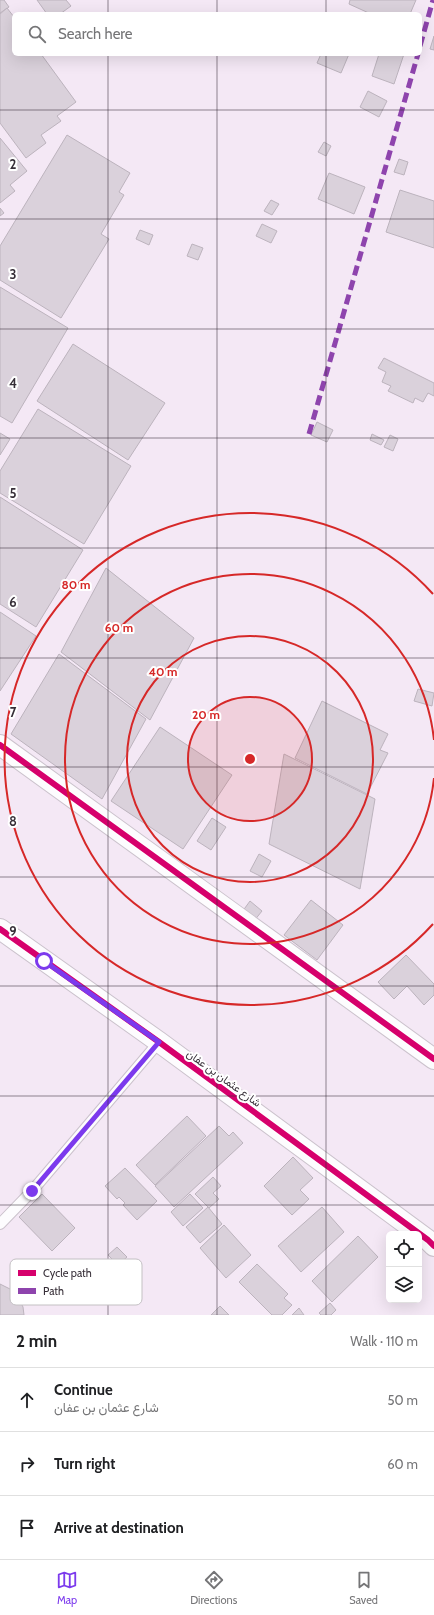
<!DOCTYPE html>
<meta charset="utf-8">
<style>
body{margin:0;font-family:Cabin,Vazirmatn,sans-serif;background:#f2f2f2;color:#202124}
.controls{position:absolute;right:12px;bottom:12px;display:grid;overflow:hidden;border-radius:6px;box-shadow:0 4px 16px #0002}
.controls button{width:36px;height:36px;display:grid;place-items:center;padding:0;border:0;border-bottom:1px solid #e0e0e0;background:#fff;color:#202124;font:20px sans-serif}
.stop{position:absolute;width:12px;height:12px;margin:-9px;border:3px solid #7c3aed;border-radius:50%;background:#fff}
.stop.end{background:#7c3aed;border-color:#fff;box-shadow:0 1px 4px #0008}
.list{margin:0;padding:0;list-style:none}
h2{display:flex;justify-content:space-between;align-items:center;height:52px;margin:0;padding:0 16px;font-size:17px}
h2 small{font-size:13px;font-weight:400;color:#757577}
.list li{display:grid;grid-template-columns:26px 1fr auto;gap:12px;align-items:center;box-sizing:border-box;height:64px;padding:0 16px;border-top:1px solid #e0e0e0}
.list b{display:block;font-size:15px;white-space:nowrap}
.list p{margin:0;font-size:13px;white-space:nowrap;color:#757577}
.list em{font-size:13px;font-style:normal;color:#757577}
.icon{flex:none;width:22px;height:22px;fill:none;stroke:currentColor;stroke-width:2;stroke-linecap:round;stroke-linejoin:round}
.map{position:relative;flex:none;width:434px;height:1315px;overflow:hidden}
.search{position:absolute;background:#fff;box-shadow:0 4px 16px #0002;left:12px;right:12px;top:12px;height:44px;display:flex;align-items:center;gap:10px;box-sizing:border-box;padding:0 14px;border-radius:6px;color:#757577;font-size:15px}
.sheet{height:244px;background:#fff}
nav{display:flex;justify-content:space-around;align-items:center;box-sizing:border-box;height:56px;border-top:1px solid #e0e0e0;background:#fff;font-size:11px;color:#757577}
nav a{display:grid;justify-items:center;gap:2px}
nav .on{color:#7c3aed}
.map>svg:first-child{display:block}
</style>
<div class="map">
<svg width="434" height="1315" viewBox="0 0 434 1315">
<rect width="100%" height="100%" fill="#f4e8f5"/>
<g fill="#dad1db" stroke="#bcb3bd">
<polygon points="0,0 4,0 9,7 0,13"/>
<polygon points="37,0 66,0 71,6 60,14 47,14"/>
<polygon points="350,0 416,0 410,14 371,14 349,4"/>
<polygon points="7,8 14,17 14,54 41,54 76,102 57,116 61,121 41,135 46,143 26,158 0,123 0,14"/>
<polygon points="434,36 434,50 430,49"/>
<polygon points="321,54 349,54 341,73 317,63"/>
<polygon points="379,54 404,54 394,84 372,76"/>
<polygon points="368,91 387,101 379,117 360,107"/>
<polygon points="67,135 130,173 119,192 124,195 101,234 109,239 61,318 0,280 0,246"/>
<polygon points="0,138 27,171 10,185 15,191 0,203"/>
<polygon points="324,142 331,146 326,156 318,152"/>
<polygon points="399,159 408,162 404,175 394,172"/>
<polygon points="329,173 365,187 354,214 318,199"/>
<polygon points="400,190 434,201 434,248 386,232"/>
<polygon points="271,200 279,204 272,215 264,211"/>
<polygon points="0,208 4,213 0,216"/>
<polygon points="262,224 277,231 271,243 256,236"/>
<polygon points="140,230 153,235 149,245 136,239"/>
<polygon points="192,244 203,248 198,260 187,256"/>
<polygon points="0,287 68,328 12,423 0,416"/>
<polygon points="73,344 165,403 128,460 37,401"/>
<polygon points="384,358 434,383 434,396 428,393 423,402 415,398 413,403 388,391 391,386 382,382 386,372 378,368"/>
<polygon points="38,409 131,466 84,544 0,493 0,471"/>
<polygon points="317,422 333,430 327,442 311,435"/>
<polygon points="0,433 10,439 0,455"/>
<polygon points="372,434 384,440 381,445 370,440"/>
<polygon points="390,435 398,439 393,451 384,447"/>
<polygon points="0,497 83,550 36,627 0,604"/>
<polygon points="106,568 194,638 150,720 61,652"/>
<polygon points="0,612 36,636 0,691"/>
<polygon points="59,654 146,719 102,799 11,734"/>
<polygon points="418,689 434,693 432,706 414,701"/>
<polygon points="322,701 388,734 380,750 388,753 367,794 295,758"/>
<polygon points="160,727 232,775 183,849 111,801"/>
<polygon points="284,754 375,799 360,889 269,844"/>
<polygon points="212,818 226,827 211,850 197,841"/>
<polygon points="259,854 271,861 262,877 250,871"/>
<polygon points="311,900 343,925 317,960 284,935"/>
<polygon points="250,901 262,911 254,921 242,912"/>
<polygon points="406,955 434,984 434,995 424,1005 407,986 394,999 378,982"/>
<polygon points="187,1116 206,1136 155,1185 136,1165"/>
<polygon points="219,1126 229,1136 233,1132 243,1143 174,1207 155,1186"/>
<polygon points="293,1157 313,1178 300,1190 309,1199 292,1215 264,1186"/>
<polygon points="125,1168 157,1201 137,1220 123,1205 125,1203 119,1197 117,1199 105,1186"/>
<polygon points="213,1177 221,1186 213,1193 219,1199 209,1208 195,1194"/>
<polygon points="42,1194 75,1228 52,1251 19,1217"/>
<polygon points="190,1194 203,1208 183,1226 171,1212"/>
<polygon points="208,1207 222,1224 200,1243 186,1227"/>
<polygon points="322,1207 344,1232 301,1272 278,1246"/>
<polygon points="224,1225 251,1255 226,1278 200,1248"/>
<polygon points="358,1236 378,1257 332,1302 312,1281"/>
<polygon points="117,1247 127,1257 118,1265 108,1255"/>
<polygon points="257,1264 288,1294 284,1298 292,1305 282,1315 272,1315 239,1282"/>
<polygon points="0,1284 10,1289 18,1297 23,1307 24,1315 0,1315"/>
<polygon points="330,1303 336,1310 331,1315 321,1315 319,1313"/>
<polygon points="220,1306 229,1315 211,1315"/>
<polygon points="299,1308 304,1315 292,1315"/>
</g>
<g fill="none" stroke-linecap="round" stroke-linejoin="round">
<defs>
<polyline id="lane" points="0,1224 32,1191 159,1042"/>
<g id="street">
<polyline points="0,745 434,1059"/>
<polyline points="0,929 159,1042 428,1240 434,1246"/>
</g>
</defs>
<use href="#lane" stroke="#cbc2cc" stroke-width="12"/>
<use href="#street" stroke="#cbc2cc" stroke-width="22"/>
<use href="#lane" stroke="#fdfcfe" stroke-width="10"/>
<use href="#street" stroke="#fdfcfe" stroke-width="20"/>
<g stroke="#8e44ad" stroke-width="5" stroke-dasharray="10 5" stroke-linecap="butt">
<polyline points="420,46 433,0"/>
<polyline points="309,434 418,54"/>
</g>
<defs>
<g id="cycleway">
<polyline points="0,745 434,1059"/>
<polyline points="0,929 159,1042 428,1240 434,1246"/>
</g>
</defs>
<use href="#cycleway" stroke="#fff" stroke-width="8"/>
<use href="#cycleway" stroke="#d6006c" stroke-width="6"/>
</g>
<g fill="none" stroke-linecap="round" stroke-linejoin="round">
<polyline stroke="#7c3aed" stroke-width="5" points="32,1191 159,1042 44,961"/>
</g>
<path fill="none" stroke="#362e37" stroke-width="1" stroke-opacity="0.55" d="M108 0V14M217 0V14M326 0V14M108 54V1315M217 54V1315M326 54V1315M0 110H434M0 219H434M0 329H434M0 438H434M0 548H434M0 658H434M0 767H434M0 877H434M0 986H434M0 1096H434M0 1205H434"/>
<circle cx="250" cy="759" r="62" fill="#d62828" fill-opacity=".12"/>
<g fill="none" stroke="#d62828" stroke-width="2">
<circle cx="250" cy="759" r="62"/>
<circle cx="250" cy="759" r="123"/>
<path d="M434 778A185 185 0 1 1 434 740"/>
<path d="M433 924A246 246 0 1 1 433 594"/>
</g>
<g text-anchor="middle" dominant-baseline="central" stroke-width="4" stroke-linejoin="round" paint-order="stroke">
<g font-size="11" fill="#362e37" stroke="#fff">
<text transform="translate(224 1078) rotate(36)">شارع عثمان بن عفان</text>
</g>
</g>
<rect x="10" y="1259" width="132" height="46" rx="6" fill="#fff" stroke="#c3c0c3" stroke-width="1"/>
<rect x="18" y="1270" width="18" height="6" fill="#d6006c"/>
<rect x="18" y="1288" width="18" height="6" fill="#8e44ad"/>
<g font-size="11" fill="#362e37">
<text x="43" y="1277">Cycle path</text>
<text x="43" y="1295">Path</text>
</g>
<g font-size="13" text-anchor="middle" font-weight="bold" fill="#362e37" stroke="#fff" stroke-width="4" stroke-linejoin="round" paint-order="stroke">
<text x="13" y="169">2</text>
<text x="13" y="279">3</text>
<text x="13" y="388">4</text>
<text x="13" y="498">5</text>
<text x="13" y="607">6</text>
<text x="13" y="717">7</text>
<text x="13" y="826">8</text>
<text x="13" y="936">9</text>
</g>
<circle cx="250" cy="759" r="6" fill="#d62828" stroke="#fff" stroke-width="2"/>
<g font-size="12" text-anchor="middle" font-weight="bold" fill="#d62828" stroke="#fff" stroke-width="4" stroke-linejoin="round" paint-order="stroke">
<text x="76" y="589">80 m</text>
<text x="119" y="632">60 m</text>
<text x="163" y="676">40 m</text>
<text x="206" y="719">20 m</text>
</g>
</svg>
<div class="controls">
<button><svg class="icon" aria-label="locate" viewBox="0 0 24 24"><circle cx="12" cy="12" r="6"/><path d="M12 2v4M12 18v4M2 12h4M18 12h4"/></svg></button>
<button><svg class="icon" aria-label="layers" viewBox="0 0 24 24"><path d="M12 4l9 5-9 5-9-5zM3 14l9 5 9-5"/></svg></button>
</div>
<div class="stop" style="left:44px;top:961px"></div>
<div class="stop end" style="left:32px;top:1191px"></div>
<div class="search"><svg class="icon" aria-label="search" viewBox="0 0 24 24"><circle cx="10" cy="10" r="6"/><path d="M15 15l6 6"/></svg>Search here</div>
</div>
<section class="sheet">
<h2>2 min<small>Walk · 110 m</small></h2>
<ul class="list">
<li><svg class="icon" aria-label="ahead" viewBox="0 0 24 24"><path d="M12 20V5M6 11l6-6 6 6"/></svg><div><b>Continue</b><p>شارع عثمان بن عفان</p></div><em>50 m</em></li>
<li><svg class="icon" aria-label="right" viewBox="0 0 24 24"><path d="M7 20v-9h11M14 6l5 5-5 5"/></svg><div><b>Turn right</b></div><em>60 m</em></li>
<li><svg class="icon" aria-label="arrive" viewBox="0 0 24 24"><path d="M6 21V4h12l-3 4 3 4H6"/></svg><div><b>Arrive at destination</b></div></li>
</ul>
</section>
<nav>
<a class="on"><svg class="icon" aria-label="map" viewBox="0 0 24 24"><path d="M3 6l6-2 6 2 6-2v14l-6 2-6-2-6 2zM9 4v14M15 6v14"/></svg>Map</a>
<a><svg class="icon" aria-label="directions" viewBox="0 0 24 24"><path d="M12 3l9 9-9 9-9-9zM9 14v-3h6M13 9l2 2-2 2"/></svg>Directions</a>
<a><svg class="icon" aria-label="saved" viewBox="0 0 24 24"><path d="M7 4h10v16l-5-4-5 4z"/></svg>Saved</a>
</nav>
